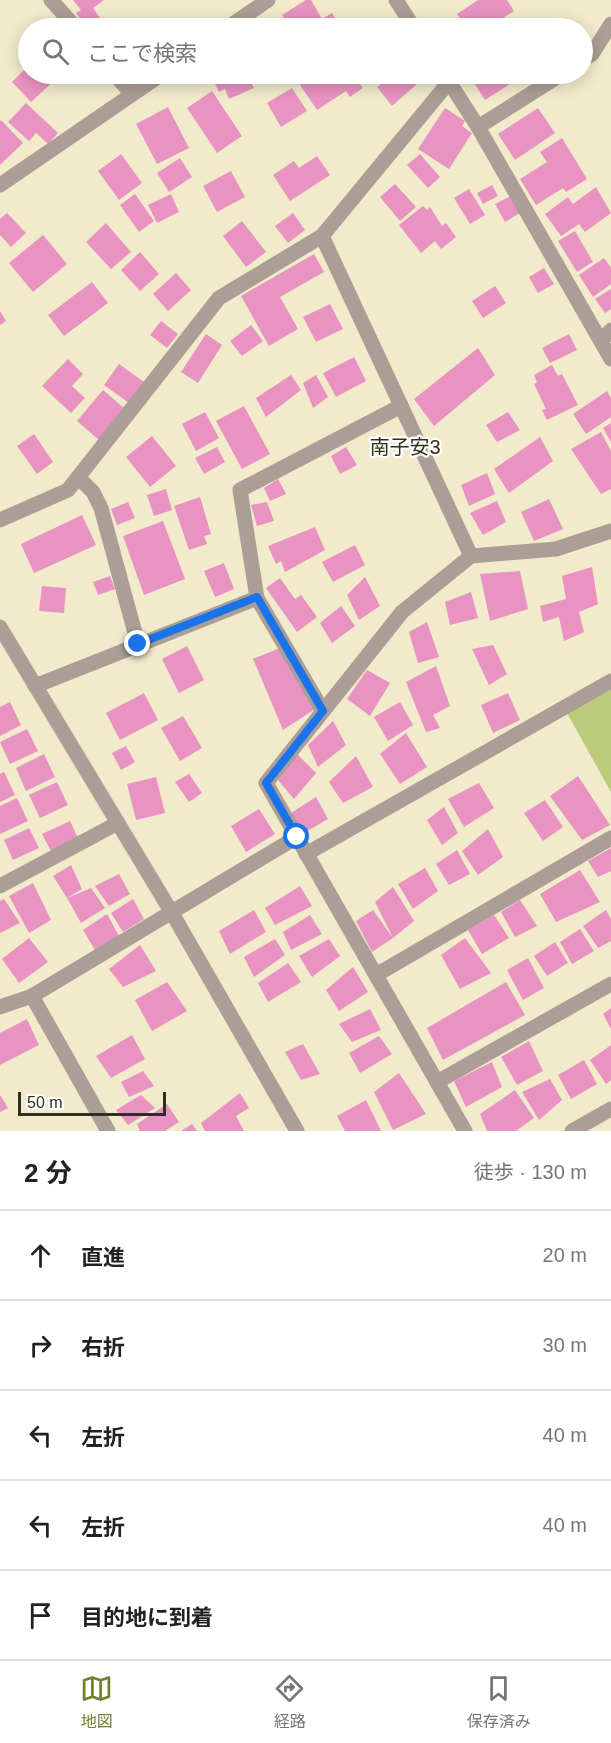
<!DOCTYPE html>
<html lang="ja">
<meta charset="utf-8">
<style>
body{margin:0;font-family:Arial,"Noto Sans JP",sans-serif;background:#f2f2f2;color:#222}
.scale{position:absolute;left:18px;bottom:15px;width:148px;box-sizing:border-box;padding-left:6px;border:3px solid #302e22;border-top:0;font-size:16px;line-height:21px;white-space:nowrap;color:#302e22;-webkit-text-stroke:4px #fff;paint-order:stroke}
.stop{position:absolute;width:18px;height:18px;margin:-14px;border:4px solid #1a73e8;border-radius:50%;background:#fff}
.stop.end{background:#1a73e8;border-color:#fff;box-shadow:0 2px 6px #0008}
.list{margin:0;padding:0;list-style:none}
h2{display:flex;justify-content:space-between;align-items:center;height:78px;margin:0;padding:0 24px;font-size:26px}
h2 small{font-size:20px;font-weight:400;color:#767676}
.list li{display:grid;grid-template-columns:39px 1fr auto;gap:18px;align-items:center;box-sizing:border-box;height:90px;padding:0 24px;border-top:2px solid #e0e0e0}
.list b{display:block;font-size:22px;white-space:nowrap}
.list em{font-size:20px;font-style:normal;color:#767676}
.icon{flex:none;width:33px;height:33px;fill:none;stroke:currentColor;stroke-width:2;stroke-linecap:round;stroke-linejoin:round}
.map{position:relative;flex:none;width:611px;height:1131px;overflow:hidden}
.search{position:absolute;background:#fff;box-shadow:0 3px 15px #0003;left:18px;right:18px;top:18px;height:66px;display:flex;align-items:center;gap:15px;box-sizing:border-box;padding:0 21px;border-radius:33px;color:#767676;font-size:22px}
.sheet{height:528px;background:#fff}
nav{display:flex;justify-content:space-around;align-items:center;box-sizing:border-box;height:84px;border-top:2px solid #e0e0e0;background:#fff;font-size:16px;color:#767676}
nav a{display:grid;justify-items:center;gap:3px}
nav .on{color:#72802d}
.map>svg:first-child{display:block}
</style>
<div class="map">
<svg width="611" height="1131" viewBox="0 0 611 1131">
<rect width="100%" height="100%" fill="#f1ebcc"/>
<polygon fill="#bbcb79" points="611,689 611,792 567,713"/>
<g fill="#e893c1">
<polygon points="73,0 104,0 93,8 100,18 87,28 76,13 81,10"/>
<polygon points="306,0 311,0 322,19 332,13 341,28 290,28 282,15"/>
<polygon points="478,0 507,0 514,11 488,28 467,28 457,14"/>
<polygon points="28,66 28,74 49,74 55,80 31,102 12,82"/>
<polygon points="210,74 247,74 254,88 229,99 225,89 219,92"/>
<polygon points="318,74 338,74 340,77 353,74 363,88 350,97 346,91 317,110 300,85"/>
<polygon points="393,74 408,74 417,84 392,106 377,87"/>
<polygon points="459,74 480,74 466,83"/>
<polygon points="487,74 508,74 513,82 485,100 474,83"/>
<polygon points="292,88 307,111 281,127 267,103"/>
<polygon points="212,91 242,136 217,153 187,108"/>
<polygon points="26,103 58,133 48,144 36,133 29,141 8,122"/>
<polygon points="168,107 189,148 157,164 136,124"/>
<polygon points="445,108 465,121 462,126 472,133 449,169 418,149"/>
<polygon points="538,108 555,133 515,160 498,134"/>
<polygon points="1,120 23,143 0,165 0,121"/>
<polygon points="562,138 587,179 566,192 563,188 536,205 520,179 547,162 540,152"/>
<polygon points="121,154 142,183 119,200 98,171"/>
<polygon points="420,154 440,177 428,188 407,165"/>
<polygon points="317,156 330,175 290,201 273,175 294,161 299,168"/>
<polygon points="180,158 192,177 169,192 157,173"/>
<polygon points="231,171 245,197 217,212 203,186"/>
<polygon points="395,184 416,207 400,221 380,197"/>
<polygon points="492,185 498,196 483,204 477,193"/>
<polygon points="596,187 611,213 585,232 579,224 561,236 545,214 568,197 573,204"/>
<polygon points="469,189 485,215 470,224 454,198"/>
<polygon points="135,194 154,221 139,232 120,205"/>
<polygon points="171,194 179,212 157,223 148,205"/>
<polygon points="511,196 520,213 505,222 495,204"/>
<polygon points="423,206 427,210 430,207 442,226 446,223 456,237 441,249 435,241 421,253 399,225"/>
<polygon points="7,213 26,233 11,247 0,235 0,219"/>
<polygon points="293,213 305,230 288,243 275,226"/>
<polygon points="242,221 266,252 246,267 223,236"/>
<polygon points="106,223 131,252 111,269 86,242"/>
<polygon points="575,231 593,262 577,272 558,241"/>
<polygon points="43,235 67,264 33,292 9,263"/>
<polygon points="140,252 159,274 140,291 121,270"/>
<polygon points="314,254 324,272 280,297 298,329 269,346 241,296"/>
<polygon points="604,258 611,268 611,284 593,297 579,275"/>
<polygon points="544,268 554,284 538,293 529,277"/>
<polygon points="176,273 191,290 168,311 153,294"/>
<polygon points="92,282 108,303 64,336 48,315"/>
<polygon points="495,286 506,303 483,318 472,301"/>
<polygon points="611,289 611,309 605,313 595,299"/>
<polygon points="330,304 343,329 316,342 303,317"/>
<polygon points="0,311 6,321 0,325"/>
<polygon points="161,321 178,334 167,348 150,335"/>
<polygon points="251,325 263,341 242,356 230,341"/>
<polygon points="206,334 222,345 198,383 181,372"/>
<polygon points="569,334 577,350 550,363 542,348"/>
<polygon points="478,348 495,375 434,426 414,399"/>
<polygon points="354,357 366,381 336,397 323,373"/>
<polygon points="68,359 83,374 72,386 85,398 71,413 42,386"/>
<polygon points="119,364 144,382 129,403 104,385"/>
<polygon points="552,365 558,376 562,374 578,405 547,420 542,410 546,409 534,384 537,382 534,375"/>
<polygon points="291,375 301,390 266,417 256,398"/>
<polygon points="316,375 328,397 313,408 303,383"/>
<polygon points="103,390 125,409 99,440 77,421"/>
<polygon points="607,391 611,398 611,417 586,434 573,414"/>
<polygon points="244,406 270,454 242,469 216,421"/>
<polygon points="205,412 219,438 196,451 182,424"/>
<polygon points="508,412 520,430 497,442 486,425"/>
<polygon points="611,423 611,442 603,428"/>
<polygon points="601,432 611,451 611,489 601,494 571,449"/>
<polygon points="34,434 53,462 37,474 17,446"/>
<polygon points="152,436 176,466 150,487 126,457"/>
<polygon points="540,437 553,461 509,493 494,469"/>
<polygon points="217,447 225,462 204,474 195,458"/>
<polygon points="346,447 357,465 340,474 331,456"/>
<polygon points="487,473 495,494 469,506 461,485"/>
<polygon points="278,479 286,494 270,501 264,488"/>
<polygon points="166,489 172,510 154,516 147,495"/>
<polygon points="200,497 211,534 204,536 207,544 189,550 174,506"/>
<polygon points="549,499 563,529 534,541 521,512"/>
<polygon points="497,501 506,522 483,535 470,513"/>
<polygon points="128,502 135,518 117,525 111,509"/>
<polygon points="267,502 274,521 257,526 251,505"/>
<polygon points="82,515 96,545 34,573 21,544"/>
<polygon points="163,521 185,579 144,595 123,536"/>
<polygon points="315,527 325,550 285,572 281,561 276,564 268,546"/>
<polygon points="355,545 365,565 333,582 322,562"/>
<polygon points="224,563 234,589 215,597 204,571"/>
<polygon points="592,567 598,604 579,612 584,632 564,641 559,617 543,622 540,606 566,599 562,576"/>
<polygon points="520,571 528,609 490,621 480,574"/>
<polygon points="110,576 115,589 98,595 93,582"/>
<polygon points="365,577 380,606 359,620 347,595"/>
<polygon points="280,578 295,599 301,595 317,617 297,632 266,588"/>
<polygon points="42,586 66,588 64,613 39,611"/>
<polygon points="471,592 478,618 450,625 445,602"/>
<polygon points="341,606 355,626 332,643 320,623"/>
<polygon points="427,622 439,657 418,663 409,632"/>
<polygon points="493,645 507,674 489,685 472,649"/>
<polygon points="187,646 204,680 179,693 162,659"/>
<polygon points="280,648 315,709 283,730 253,659"/>
<polygon points="436,666 450,706 433,715 440,728 426,732 406,682"/>
<polygon points="367,670 390,683 370,716 347,699"/>
<polygon points="144,693 158,720 120,740 106,713"/>
<polygon points="508,693 520,720 493,733 481,705"/>
<polygon points="10,702 21,725 0,736 0,707"/>
<polygon points="400,702 413,725 388,741 374,717"/>
<polygon points="183,716 202,748 180,761 161,728"/>
<polygon points="333,721 346,745 318,767 308,745"/>
<polygon points="27,729 38,751 10,764 0,742"/>
<polygon points="406,733 427,767 400,784 380,754"/>
<polygon points="126,746 135,762 121,770 112,753"/>
<polygon points="44,754 55,777 26,791 16,768"/>
<polygon points="297,754 316,773 294,799 278,780"/>
<polygon points="356,756 373,787 343,803 329,782"/>
<polygon points="4,772 15,795 0,802 0,774"/>
<polygon points="189,774 202,793 189,802 175,782"/>
<polygon points="578,776 610,825 582,840 550,796"/>
<polygon points="156,777 165,813 136,820 127,784"/>
<polygon points="57,782 68,805 40,818 29,795"/>
<polygon points="479,783 494,808 464,827 448,799"/>
<polygon points="316,797 328,819 302,834 291,813"/>
<polygon points="17,798 28,821 0,834 0,806"/>
<polygon points="545,800 563,827 543,841 524,813"/>
<polygon points="444,807 458,833 442,845 427,820"/>
<polygon points="259,809 275,834 246,852 231,826"/>
<polygon points="70,821 78,838 51,851 42,834"/>
<polygon points="29,828 39,848 13,860 4,840"/>
<polygon points="488,829 503,857 478,875 462,851"/>
<polygon points="611,848 611,871 598,877 588,861"/>
<polygon points="457,850 470,874 449,885 436,864"/>
<polygon points="71,865 82,889 67,898 53,876"/>
<polygon points="425,868 438,891 413,909 398,884"/>
<polygon points="580,870 600,902 556,922 540,894"/>
<polygon points="119,874 130,894 109,906 95,886"/>
<polygon points="33,883 51,920 29,933 9,896"/>
<polygon points="300,886 312,906 275,925 265,908"/>
<polygon points="393,887 414,921 393,938 375,902"/>
<polygon points="91,888 105,908 81,923 67,898"/>
<polygon points="4,899 20,923 0,933 0,901"/>
<polygon points="133,899 144,919 123,932 111,913"/>
<polygon points="520,900 537,926 515,937 501,912"/>
<polygon points="254,910 266,932 230,954 219,931"/>
<polygon points="373,910 393,938 372,952 356,921"/>
<polygon points="606,910 611,919 611,941 598,948 583,926"/>
<polygon points="107,914 119,936 95,950 83,930"/>
<polygon points="310,915 322,934 291,950 283,932"/>
<polygon points="494,915 509,938 482,954 468,930"/>
<polygon points="580,929 594,951 572,964 560,942"/>
<polygon points="29,938 48,962 19,983 2,959"/>
<polygon points="465,938 491,973 460,989 441,955"/>
<polygon points="275,939 285,955 254,977 244,957"/>
<polygon points="329,939 340,956 312,977 299,956"/>
<polygon points="555,942 568,963 547,976 534,956"/>
<polygon points="140,945 156,971 123,987 109,969"/>
<polygon points="528,958 544,988 523,1000 507,970"/>
<polygon points="288,963 301,982 268,1002 258,983"/>
<polygon points="353,967 368,992 339,1011 326,990"/>
<polygon points="167,982 187,1011 152,1031 135,1000"/>
<polygon points="506,982 525,1015 443,1060 427,1028"/>
<polygon points="611,1008 611,1029 603,1014"/>
<polygon points="370,1009 381,1030 352,1042 339,1024"/>
<polygon points="27,1019 39,1045 0,1065 0,1033"/>
<polygon points="132,1035 145,1059 111,1078 96,1056"/>
<polygon points="379,1036 392,1054 360,1073 349,1053"/>
<polygon points="529,1041 543,1071 517,1085 501,1057"/>
<polygon points="303,1044 320,1074 301,1080 285,1052"/>
<polygon points="611,1045 611,1080 606,1084 590,1060"/>
<polygon points="584,1060 597,1084 571,1099 558,1075"/>
<polygon points="492,1062 502,1087 466,1107 454,1081"/>
<polygon points="143,1071 154,1086 129,1097 121,1082"/>
<polygon points="399,1073 426,1114 393,1130 374,1092"/>
<polygon points="550,1079 562,1100 539,1120 522,1092"/>
<polygon points="515,1090 534,1118 516,1131 487,1131 480,1114"/>
<polygon points="240,1093 249,1108 236,1116 244,1131 205,1131 201,1123"/>
<polygon points="0,1095 8,1108 0,1112"/>
<polygon points="141,1095 155,1108 128,1125 116,1110"/>
<polygon points="366,1100 381,1131 345,1131 337,1116"/>
<polygon points="167,1104 179,1122 165,1131 140,1131 137,1124"/>
<polygon points="192,1124 197,1131 181,1131"/>
</g>
<g fill="none" stroke-linecap="round" stroke-linejoin="round">
<g stroke="#ab9e96" stroke-width="15">
<polyline points="51,0 76,28"/>
<polyline points="396,0 414,28"/>
<polyline points="227,28 268,0"/>
<polyline points="582,60 592,54 611,24"/>
<polyline points="114,74 132,94"/>
<polyline points="444,74 478,127 611,359"/>
<polyline points="478,127 562,74"/>
<polyline points="0,185 162,74"/>
<polyline points="322,236 471,556"/>
<polyline points="601,341 611,330"/>
<polyline points="78,477 93,492 101,508 138,644"/>
<polyline points="0,520 68,490 219,298 322,236 449,82"/>
<polyline points="35,686 257,598"/>
<polyline points="323,711 257,598 240,490 401,406"/>
<polyline points="306,854 611,681"/>
<polyline points="0,886 118,823"/>
<polyline points="376,975 611,838"/>
<polyline points="32,996 108,1131"/>
<polyline points="0,1007 32,996 297,837"/>
<polyline points="437,1082 611,984"/>
<polyline points="465,1131 266,783 402,612 471,556 556,549 611,531"/>
<polyline points="572,1131 611,1109"/>
</g>
<polyline stroke="#ab9e96" stroke-width="15" points="0,627 172,913 297,1131"/>
</g>
<g fill="none" stroke-linecap="round" stroke-linejoin="round">
<polyline stroke="#1a73e8" stroke-width="8" points="138,644 257,597 323,711 266,783 297,837"/>
</g>
<g text-anchor="middle" dominant-baseline="central" stroke-width="4.5" stroke-linejoin="round" paint-order="stroke">
<g font-size="20" fill="#322d14" stroke="#fff">
<text x="405" y="447">南子安3</text>
</g>
</g>
</svg>
<div class="scale">50 m</div>
<div class="stop" style="left:297px;top:837px"></div>
<div class="stop end" style="left:138px;top:644px"></div>
<div class="search"><svg class="icon" aria-label="search" viewBox="0 0 24 24"><circle cx="10" cy="10" r="6"/><path d="M15 15l6 6"/></svg>ここで検索</div>
</div>
<section class="sheet">
<h2>2 分<small>徒歩 · 130 m</small></h2>
<ul class="list">
<li><svg class="icon" aria-label="ahead" viewBox="0 0 24 24"><path d="M12 20V5M6 11l6-6 6 6"/></svg><div><b>直進</b></div><em>20 m</em></li>
<li><svg class="icon" aria-label="right" viewBox="0 0 24 24"><path d="M7 20v-9h11M14 6l5 5-5 5"/></svg><div><b>右折</b></div><em>30 m</em></li>
<li><svg class="icon" aria-label="left" viewBox="0 0 24 24"><path d="M17 20v-9H6M10 6l-5 5 5 5"/></svg><div><b>左折</b></div><em>40 m</em></li>
<li><svg class="icon" aria-label="left" viewBox="0 0 24 24"><path d="M17 20v-9H6M10 6l-5 5 5 5"/></svg><div><b>左折</b></div><em>40 m</em></li>
<li><svg class="icon" aria-label="arrive" viewBox="0 0 24 24"><path d="M6 21V4h12l-3 4 3 4H6"/></svg><div><b>目的地に到着</b></div></li>
</ul>
</section>
<nav>
<a class="on"><svg class="icon" aria-label="map" viewBox="0 0 24 24"><path d="M3 6l6-2 6 2 6-2v14l-6 2-6-2-6 2zM9 4v14M15 6v14"/></svg>地図</a>
<a><svg class="icon" aria-label="directions" viewBox="0 0 24 24"><path d="M12 3l9 9-9 9-9-9zM9 14v-3h6M13 9l2 2-2 2"/></svg>経路</a>
<a><svg class="icon" aria-label="saved" viewBox="0 0 24 24"><path d="M7 4h10v16l-5-4-5 4z"/></svg>保存済み</a>
</nav>
